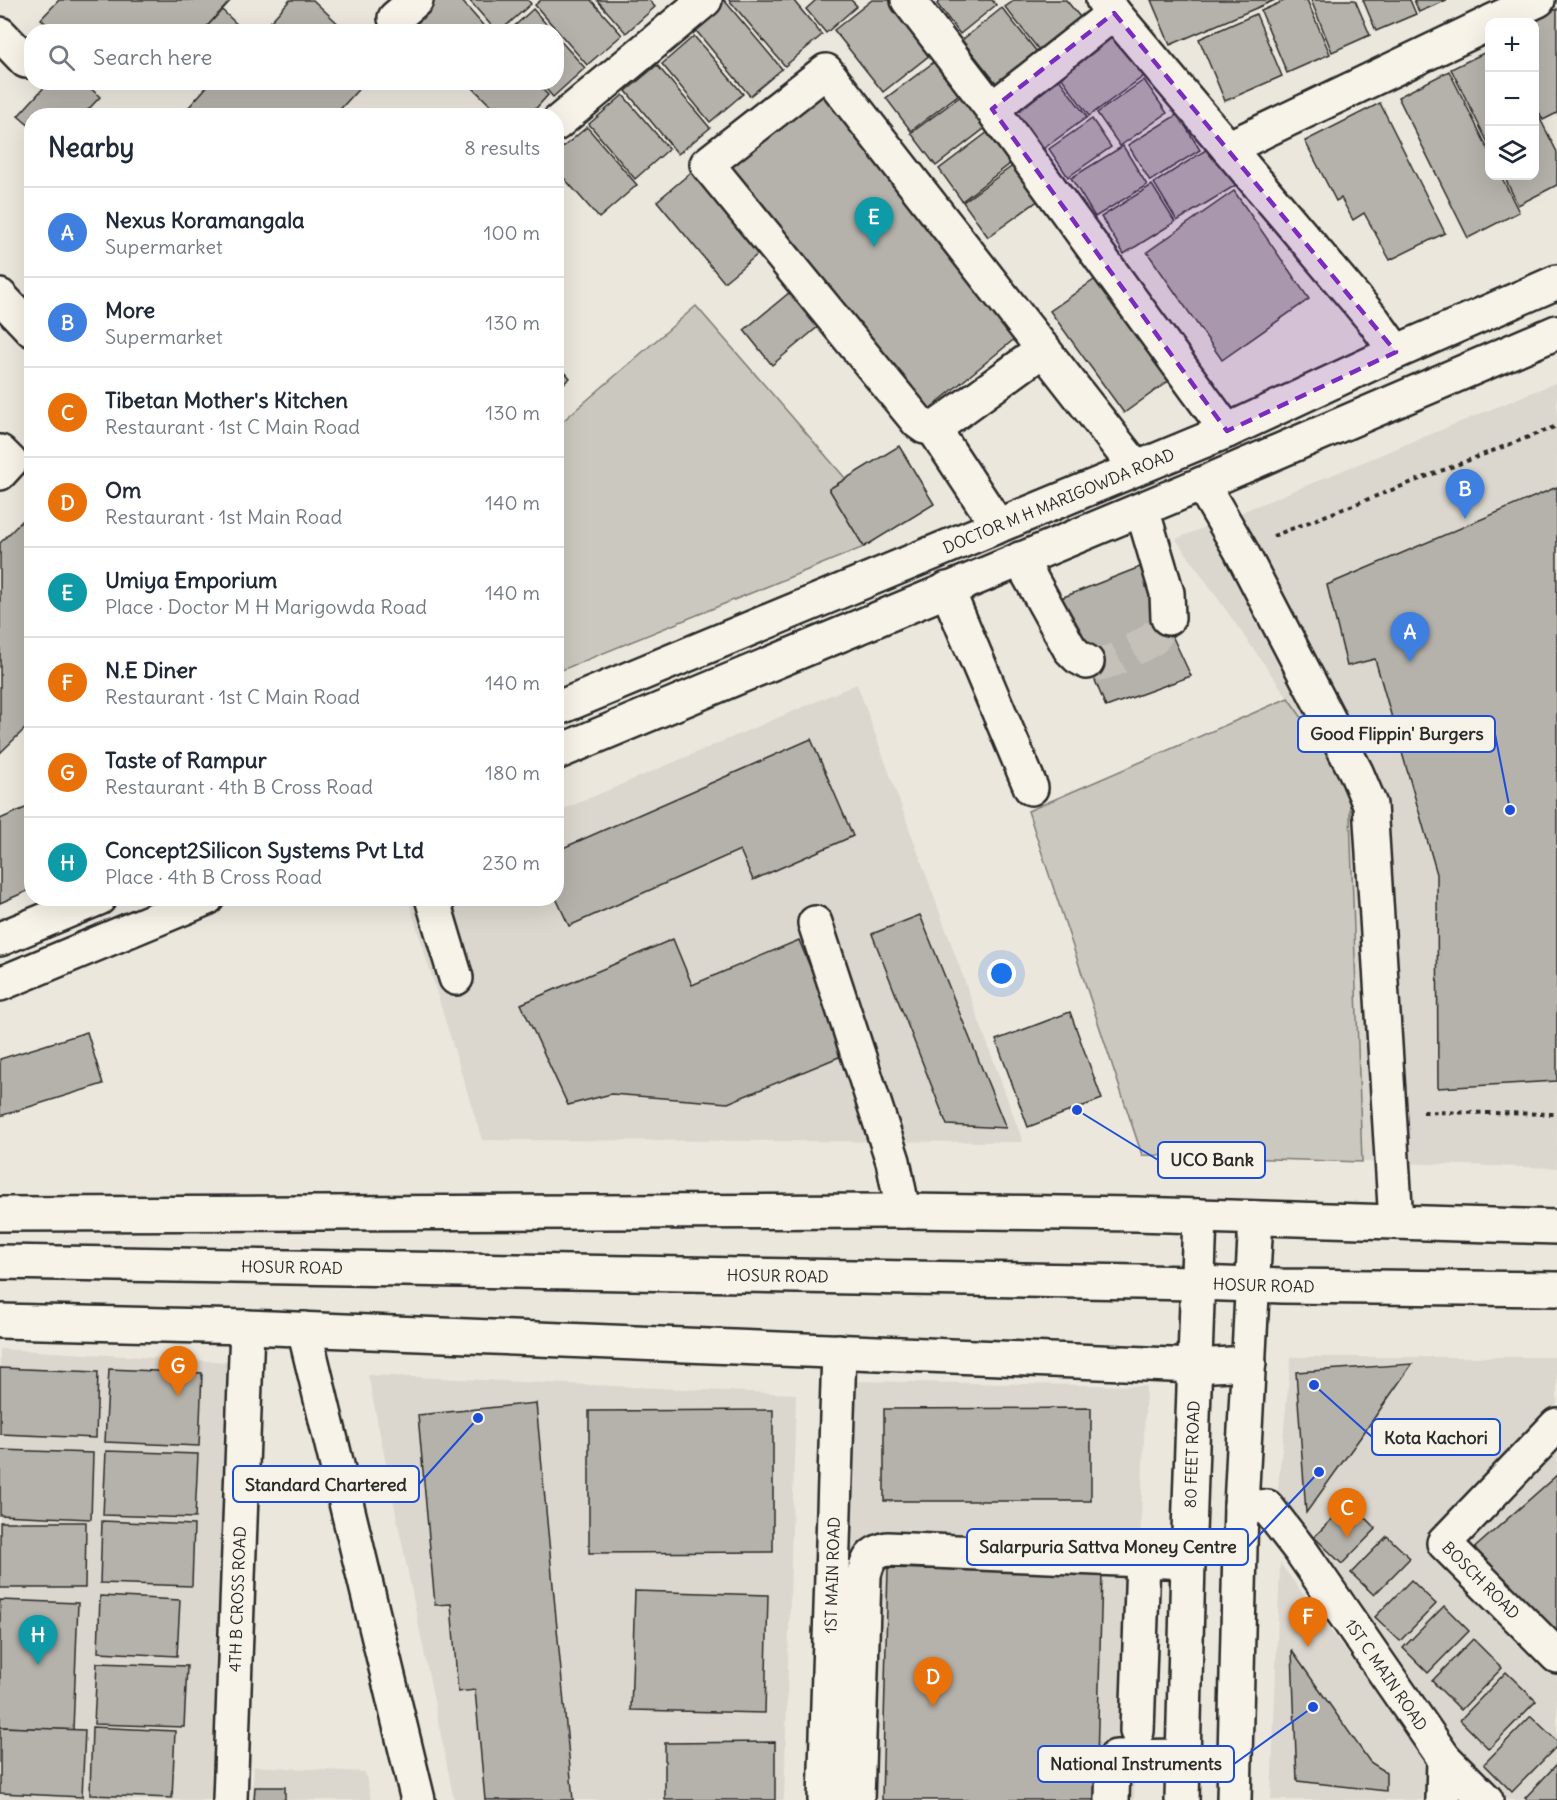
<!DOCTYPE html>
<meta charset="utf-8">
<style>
body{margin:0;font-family:Delius,sans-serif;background:#f6f6f7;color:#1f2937}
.controls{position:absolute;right:18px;top:18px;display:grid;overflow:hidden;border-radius:12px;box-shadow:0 6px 24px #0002}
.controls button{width:54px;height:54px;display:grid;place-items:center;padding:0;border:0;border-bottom:2px solid #e0e1e3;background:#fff;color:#1f2937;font:30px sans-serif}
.you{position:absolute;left:1002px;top:974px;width:21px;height:21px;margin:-15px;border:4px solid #fff;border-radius:50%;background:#1a73e8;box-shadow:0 0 0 9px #1a73e833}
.badge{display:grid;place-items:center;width:39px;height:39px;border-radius:50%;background:#1f6fb2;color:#fff;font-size:20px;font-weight:700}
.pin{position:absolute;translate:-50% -50px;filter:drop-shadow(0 2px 3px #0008)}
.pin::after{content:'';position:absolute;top:32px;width:21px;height:18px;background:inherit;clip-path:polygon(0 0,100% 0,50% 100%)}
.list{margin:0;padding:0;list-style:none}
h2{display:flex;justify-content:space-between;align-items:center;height:78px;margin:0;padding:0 24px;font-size:26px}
h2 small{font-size:20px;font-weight:400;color:#747a83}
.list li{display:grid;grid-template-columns:39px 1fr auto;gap:18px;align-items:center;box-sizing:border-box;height:90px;padding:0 24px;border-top:2px solid #e0e1e3}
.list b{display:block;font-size:22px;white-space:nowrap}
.list p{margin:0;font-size:20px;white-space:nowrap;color:#747a83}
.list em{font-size:20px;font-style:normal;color:#747a83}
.icon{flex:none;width:33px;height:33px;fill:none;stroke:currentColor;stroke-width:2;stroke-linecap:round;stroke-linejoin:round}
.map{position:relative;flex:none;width:1557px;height:1800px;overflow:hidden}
.search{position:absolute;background:#fff;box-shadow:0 6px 24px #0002;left:24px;top:24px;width:540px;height:66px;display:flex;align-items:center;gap:15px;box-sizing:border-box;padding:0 21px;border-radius:24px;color:#747a83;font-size:22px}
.panel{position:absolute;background:#fff;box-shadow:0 6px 24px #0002;left:24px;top:108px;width:540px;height:798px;border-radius:24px}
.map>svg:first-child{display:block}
</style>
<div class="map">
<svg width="1557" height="1800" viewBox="0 0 1557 1800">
<rect width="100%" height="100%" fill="#ebe7dd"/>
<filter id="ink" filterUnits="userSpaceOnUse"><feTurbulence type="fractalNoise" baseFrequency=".0167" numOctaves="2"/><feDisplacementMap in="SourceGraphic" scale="12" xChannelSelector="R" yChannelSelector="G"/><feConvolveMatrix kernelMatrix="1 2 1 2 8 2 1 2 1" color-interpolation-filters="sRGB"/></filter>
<g filter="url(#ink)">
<g fill="#dbd7ce">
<polygon points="1557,382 1557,1168 1362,1162 1349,785 1176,539"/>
<polygon points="857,684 1023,1142 482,1140 408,899 556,898 557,812"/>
<polygon points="0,1349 230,1362 213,1800 0,1800"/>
<polygon points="1291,1357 1557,1357 1557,1800 1507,1800 1448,1737 1277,1498"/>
<polygon points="368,1375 796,1394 784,1800 454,1800"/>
<polygon points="853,1381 1146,1386 1140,1543 1134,1800 838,1800"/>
<polygon points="1280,1563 1430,1763 1429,1800 1271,1800"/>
<polygon points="254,1766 365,1772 371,1800 252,1800"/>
</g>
<g fill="#cbc8bf" stroke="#7b7a75" stroke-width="1.5">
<polygon points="696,306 846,479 829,489 864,547 557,672 557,426"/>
<polygon points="1288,698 1349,785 1362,1162 1142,1155 1028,811"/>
</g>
<g fill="#b5b2ab" stroke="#2b2b2b" stroke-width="1.5">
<polygon points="59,0 231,0 202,32 55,32 41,19"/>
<polygon points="290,0 313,0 347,32 261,32"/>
<polygon points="427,0 461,0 489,32 420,32 407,17"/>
<polygon points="469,0 528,0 531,4 499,32 497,32"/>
<polygon points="541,0 591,0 622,35 587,65 535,5"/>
<polygon points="597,0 649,0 655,7 626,33"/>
<polygon points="724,0 782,69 750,96 693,27"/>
<polygon points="729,0 793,0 822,35 785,66"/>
<polygon points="816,0 851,0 857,6 826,33 806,9"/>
<polygon points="872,0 890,0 931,54 883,92 834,30"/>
<polygon points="941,0 992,0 996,5 960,34 937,4"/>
<polygon points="1015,0 1066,0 1080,17 1039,50 1005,7"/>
<polygon points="1151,0 1275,0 1170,45"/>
<polygon points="1286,0 1307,0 1330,54 1287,73 1261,11"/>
<polygon points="1311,0 1355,0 1370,35 1332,52"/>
<polygon points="1363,0 1410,0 1416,14 1376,31"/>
<polygon points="1414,0 1447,0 1419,12"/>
<polygon points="1002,8 1037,52 997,84 962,40"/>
<polygon points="533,9 553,32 508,32"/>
<polygon points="1557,9 1557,113 1543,120 1534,102 1534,22 1529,22"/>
<polygon points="222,10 245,32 202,32"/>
<polygon points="1256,14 1282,76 1225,101 1199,39"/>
<polygon points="1114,35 1144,76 1089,116 1059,74"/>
<polygon points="556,36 585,68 553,97 540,82 556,82"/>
<polygon points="694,36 743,94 710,122 662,64"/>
<polygon points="1490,50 1490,147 1451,69"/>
<polygon points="938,59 963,91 911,131 886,98"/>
<polygon points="657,65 710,128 678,154 626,91"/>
<polygon points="1449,71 1490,153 1490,176 1501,176 1519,212 1468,238 1398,97"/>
<polygon points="1056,75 1087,117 1043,149 1012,107"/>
<polygon points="1144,80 1167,113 1120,146 1097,113"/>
<polygon points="49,82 84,82 100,97 85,113 88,116 32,116 32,128 18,116"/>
<polygon points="211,82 365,82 334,116 181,116"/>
<polygon points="467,82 535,82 548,95 529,116 501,116"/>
<polygon points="821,84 1023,332 928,410 726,162"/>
<polygon points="965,93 989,125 936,166 911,133"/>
<polygon points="623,95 669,149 635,179 589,124"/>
<polygon points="1380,103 1445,233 1390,260 1364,213 1353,220 1341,198 1336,201 1305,141"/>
<polygon points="1534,107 1557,152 1557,185 1518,205 1504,176 1534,176"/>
<polygon points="1178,114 1200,150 1150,181 1128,145"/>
<polygon points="1092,119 1111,147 1068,177 1049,149"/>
<polygon points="587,127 637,185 599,218 556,169 556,153"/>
<polygon points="992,129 1015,160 962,201 939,169"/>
<polygon points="1123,146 1147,185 1095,217 1071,178"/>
<polygon points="1212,146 1236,185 1177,221 1154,183"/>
<polygon points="1018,162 1043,197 988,237 963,202"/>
<polygon points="695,169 763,250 724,282 657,201"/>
<polygon points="1152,185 1175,222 1124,254 1101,217"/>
<polygon points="1234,191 1309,299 1222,360 1147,252"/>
<polygon points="1101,275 1174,377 1124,413 1050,311"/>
<polygon points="790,292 819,326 772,365 744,330"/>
<polygon points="556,362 570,378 556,390"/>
<polygon points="899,446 934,504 864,547 829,489"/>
<polygon points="1557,487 1557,1081 1438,1088 1437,874 1375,659 1347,666 1327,585"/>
<polygon points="25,518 32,524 32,722 0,753 0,543"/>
<polygon points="1140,567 1191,676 1106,707 1061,598"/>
<polygon points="811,739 853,836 753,880 740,850 569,926 556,898 556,851"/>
<polygon points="32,805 32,889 0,903 0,819"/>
<polygon points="920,915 1006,1128 947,1125 872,934"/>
<polygon points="673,939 692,985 799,940 846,1054 728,1103 611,1094 568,1105 521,1004"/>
<polygon points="1070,1012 1102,1099 1028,1127 996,1040"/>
<polygon points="87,1032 103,1084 0,1116 0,1059"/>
<polygon points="1412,1364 1365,1431 1306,1513 1296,1372"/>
<polygon points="0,1368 98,1372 96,1438 0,1434"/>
<polygon points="109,1369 202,1373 199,1446 105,1442"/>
<polygon points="536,1403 573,1800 485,1800 475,1690 458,1692 451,1604 435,1605 418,1415"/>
<polygon points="1091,1408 1091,1501 884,1501 884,1409"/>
<polygon points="773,1410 773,1552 589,1553 589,1411"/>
<polygon points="0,1450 93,1453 91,1519 0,1515"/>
<polygon points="106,1451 198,1454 195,1518 103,1515"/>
<polygon points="1557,1475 1557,1636 1470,1552"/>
<polygon points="1349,1502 1376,1529 1342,1564 1314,1537"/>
<polygon points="102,1521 194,1525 192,1586 100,1583"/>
<polygon points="0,1522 86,1522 85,1588 0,1588"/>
<polygon points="1387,1536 1410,1558 1374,1595 1351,1573"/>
<polygon points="888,1568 1102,1573 1096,1800 882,1800"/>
<polygon points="1411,1580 1436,1604 1400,1641 1375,1617"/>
<polygon points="635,1591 768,1595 765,1713 631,1710"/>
<polygon points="100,1596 180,1600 177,1656 98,1652"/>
<polygon points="0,1600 78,1603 73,1730 0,1727"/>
<polygon points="1444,1606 1469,1631 1428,1673 1403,1648"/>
<polygon points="1473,1639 1502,1668 1461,1710 1432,1681"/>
<polygon points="1292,1651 1370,1762 1386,1772 1386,1791 1297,1781"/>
<polygon points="97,1663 187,1666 184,1727 94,1724"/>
<polygon points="1506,1672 1536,1701 1489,1749 1460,1720"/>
<polygon points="1531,1716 1557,1741 1557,1746 1512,1792 1484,1764"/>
<polygon points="0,1727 85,1730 82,1797 0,1793"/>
<polygon points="92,1727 175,1731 172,1798 90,1795"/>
<polygon points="775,1742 775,1800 665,1800 665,1743"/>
<polygon points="1557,1764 1557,1800 1527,1800 1525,1798"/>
<polygon points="255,1787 285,1787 285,1800 254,1800"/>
</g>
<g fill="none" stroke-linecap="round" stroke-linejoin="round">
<polyline stroke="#c5c1b9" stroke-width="33" stroke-dasharray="33 16" stroke-linecap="butt" points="1087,662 1100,664 1114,660 1153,639 1168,618"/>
<defs>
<g id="minor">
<polyline points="908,0 992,109 1227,431"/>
<polyline points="1103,0 1374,321 1396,352"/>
<polyline points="395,18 416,0"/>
<polyline points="1491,22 1538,0"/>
<polyline points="0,34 26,61"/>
<polyline points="992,109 1114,13"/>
<polyline points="556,124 705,0"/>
<polyline points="1228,148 1490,23"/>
<polyline points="0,296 32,330"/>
<polyline points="1044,349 934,429 925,427 918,422 707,164 826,71 1136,468"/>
<polyline points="934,429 998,526"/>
<polyline points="0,452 10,462 0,473"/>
<polyline points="1202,484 1240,549 1356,772 1370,805 1396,1222"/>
<polyline points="1142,509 1167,593 1168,618"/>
<polyline points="1020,559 1070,649 1078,657 1087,662"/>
<polyline points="947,589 1031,788"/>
<polyline points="432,898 456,978"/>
<polyline points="815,923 893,1161 903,1211"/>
<polyline points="0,1321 247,1327 1195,1366 1249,1363"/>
<polyline points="304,1329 418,1800"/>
<path id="s1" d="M1557 1425 1444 1543 1557 1656"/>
<path id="s2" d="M1241 1506 1267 1507 1301 1551 1444 1758 1486 1800"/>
<polyline points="1137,1731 1143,1560"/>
<path id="s3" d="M230 1800 247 1327"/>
<path id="s4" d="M825 1800 839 1351"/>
<path d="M857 1800 864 1575C868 1559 871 1553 887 1549L1188 1562"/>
<polyline points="1112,1800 1113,1763 1116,1757 1184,1756"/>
<polyline points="1443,1800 1444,1758"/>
</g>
<g id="major">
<path id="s5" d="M556 709 1227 431 1396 352 1557 282"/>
<polyline points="556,753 1202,484 1557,332"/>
<polyline points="0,939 99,898"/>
<polyline points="0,984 207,898"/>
<polyline points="0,1214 903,1211 1136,1214 1557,1227"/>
<path id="s6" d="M0 1262 1197 1283 1282 1286 1557 1289"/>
<path id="s7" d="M1182 1800 1188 1562 1200 1216"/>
<polyline points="1234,1800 1241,1506 1256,1218"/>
</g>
</defs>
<use href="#minor" stroke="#2b2b2b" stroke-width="38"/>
<use href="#major" stroke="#2b2b2b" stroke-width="38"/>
<g stroke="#2b2b2b" stroke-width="4" stroke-dasharray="4.5 4.5" stroke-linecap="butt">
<polyline points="1273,536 1557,426"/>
<polyline points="1423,1112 1557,1114"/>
</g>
<use href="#minor" stroke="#f7f3e8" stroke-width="33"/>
<use href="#major" stroke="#f7f3e8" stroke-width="33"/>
</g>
</g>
<path fill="#7b2cbf" fill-opacity="0.2" stroke="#7b2cbf" stroke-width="4.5" stroke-dasharray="12 8" stroke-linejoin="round" d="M1114 13 1396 352 1227 431 992 109Z"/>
<g text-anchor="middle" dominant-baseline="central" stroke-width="4.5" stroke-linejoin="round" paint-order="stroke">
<g font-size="16" fill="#2b2b2b" stroke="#f7f3e8">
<text stroke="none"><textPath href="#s5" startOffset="544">DOCTOR M H MARIGOWDA ROAD</textPath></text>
<text stroke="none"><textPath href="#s6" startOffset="292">HOSUR ROAD</textPath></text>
<text stroke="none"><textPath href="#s6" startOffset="778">HOSUR ROAD</textPath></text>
<text stroke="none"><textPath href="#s6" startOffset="1264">HOSUR ROAD</textPath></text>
<text stroke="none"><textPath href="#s7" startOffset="346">80 FEET ROAD</textPath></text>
<text stroke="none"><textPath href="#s4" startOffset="225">1ST MAIN ROAD</textPath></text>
<text stroke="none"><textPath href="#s1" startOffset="216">BOSCH ROAD</textPath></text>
<text stroke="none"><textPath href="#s3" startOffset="201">4TH B CROSS ROAD</textPath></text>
<text stroke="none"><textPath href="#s2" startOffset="232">1ST C MAIN ROAD</textPath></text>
</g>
</g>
<path fill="none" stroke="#1d4ed8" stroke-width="2" d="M1510 810L1495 734M1077 1110L1158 1160M1314 1385L1372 1437M478 1418L419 1484M1319 1472L1248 1547M1313 1707L1234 1764"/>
<g fill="#1d4ed8" stroke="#f7f3e8" stroke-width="2">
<circle cx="1510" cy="810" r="6"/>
<circle cx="1077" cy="1110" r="6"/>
<circle cx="1314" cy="1385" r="6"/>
<circle cx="478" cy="1418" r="6"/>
<circle cx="1319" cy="1472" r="6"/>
<circle cx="1313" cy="1707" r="6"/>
</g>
<g fill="#f7f3e8" stroke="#1d4ed8" stroke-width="2">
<rect x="1298" y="716" width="197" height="36" rx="6"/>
<rect x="1158" y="1142" width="107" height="36" rx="6"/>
<rect x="1372" y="1419" width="128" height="36" rx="6"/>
<rect x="233" y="1466" width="186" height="36" rx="6"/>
<rect x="967" y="1529" width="281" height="36" rx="6"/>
<rect x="1038" y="1746" width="196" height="36" rx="6"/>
</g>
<g font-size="18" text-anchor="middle" font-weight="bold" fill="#2b2b2b">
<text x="1397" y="740">Good Flippin' Burgers</text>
<text x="1212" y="1166">UCO Bank</text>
<text x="1436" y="1444">Kota Kachori</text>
<text x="326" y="1491">Standard Chartered</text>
<text x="1108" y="1553">Salarpuria Sattva Money Centre</text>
<text x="1136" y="1770">National Instruments</text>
</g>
</svg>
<div class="controls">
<button>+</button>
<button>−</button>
<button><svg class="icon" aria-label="layers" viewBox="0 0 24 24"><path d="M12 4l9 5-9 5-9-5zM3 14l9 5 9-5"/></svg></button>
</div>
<div class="you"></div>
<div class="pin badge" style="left:1410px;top:662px;background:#3f7fe0">A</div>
<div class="pin badge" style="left:1465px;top:519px;background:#3f7fe0">B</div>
<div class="pin badge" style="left:1347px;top:1538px;background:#e8710a">C</div>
<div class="pin badge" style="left:933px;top:1707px;background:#e8710a">D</div>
<div class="pin badge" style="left:874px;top:247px;background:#0f9aa8">E</div>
<div class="pin badge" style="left:1308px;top:1647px;background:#e8710a">F</div>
<div class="pin badge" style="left:178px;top:1396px;background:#e8710a">G</div>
<div class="pin badge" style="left:38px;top:1665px;background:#0f9aa8">H</div>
<div class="search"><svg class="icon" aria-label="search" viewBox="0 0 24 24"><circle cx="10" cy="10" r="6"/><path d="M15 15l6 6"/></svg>Search here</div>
<section class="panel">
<h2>Nearby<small>8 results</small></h2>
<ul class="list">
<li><span class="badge" style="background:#3f7fe0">A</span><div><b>Nexus Koramangala</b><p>Supermarket</p></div><em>100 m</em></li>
<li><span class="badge" style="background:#3f7fe0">B</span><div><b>More</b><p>Supermarket</p></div><em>130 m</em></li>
<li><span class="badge" style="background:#e8710a">C</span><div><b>Tibetan Mother's Kitchen</b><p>Restaurant · 1st C Main Road</p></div><em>130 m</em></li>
<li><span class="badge" style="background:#e8710a">D</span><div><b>Om</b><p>Restaurant · 1st Main Road</p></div><em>140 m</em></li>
<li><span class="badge" style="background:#0f9aa8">E</span><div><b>Umiya Emporium</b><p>Place · Doctor M H Marigowda Road</p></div><em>140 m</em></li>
<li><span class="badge" style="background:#e8710a">F</span><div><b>N.E Diner</b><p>Restaurant · 1st C Main Road</p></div><em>140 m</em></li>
<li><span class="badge" style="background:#e8710a">G</span><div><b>Taste of Rampur</b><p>Restaurant · 4th B Cross Road</p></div><em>180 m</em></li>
<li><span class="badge" style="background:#0f9aa8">H</span><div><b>Concept2Silicon Systems Pvt Ltd</b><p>Place · 4th B Cross Road</p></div><em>230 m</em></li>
</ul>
</section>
</div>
